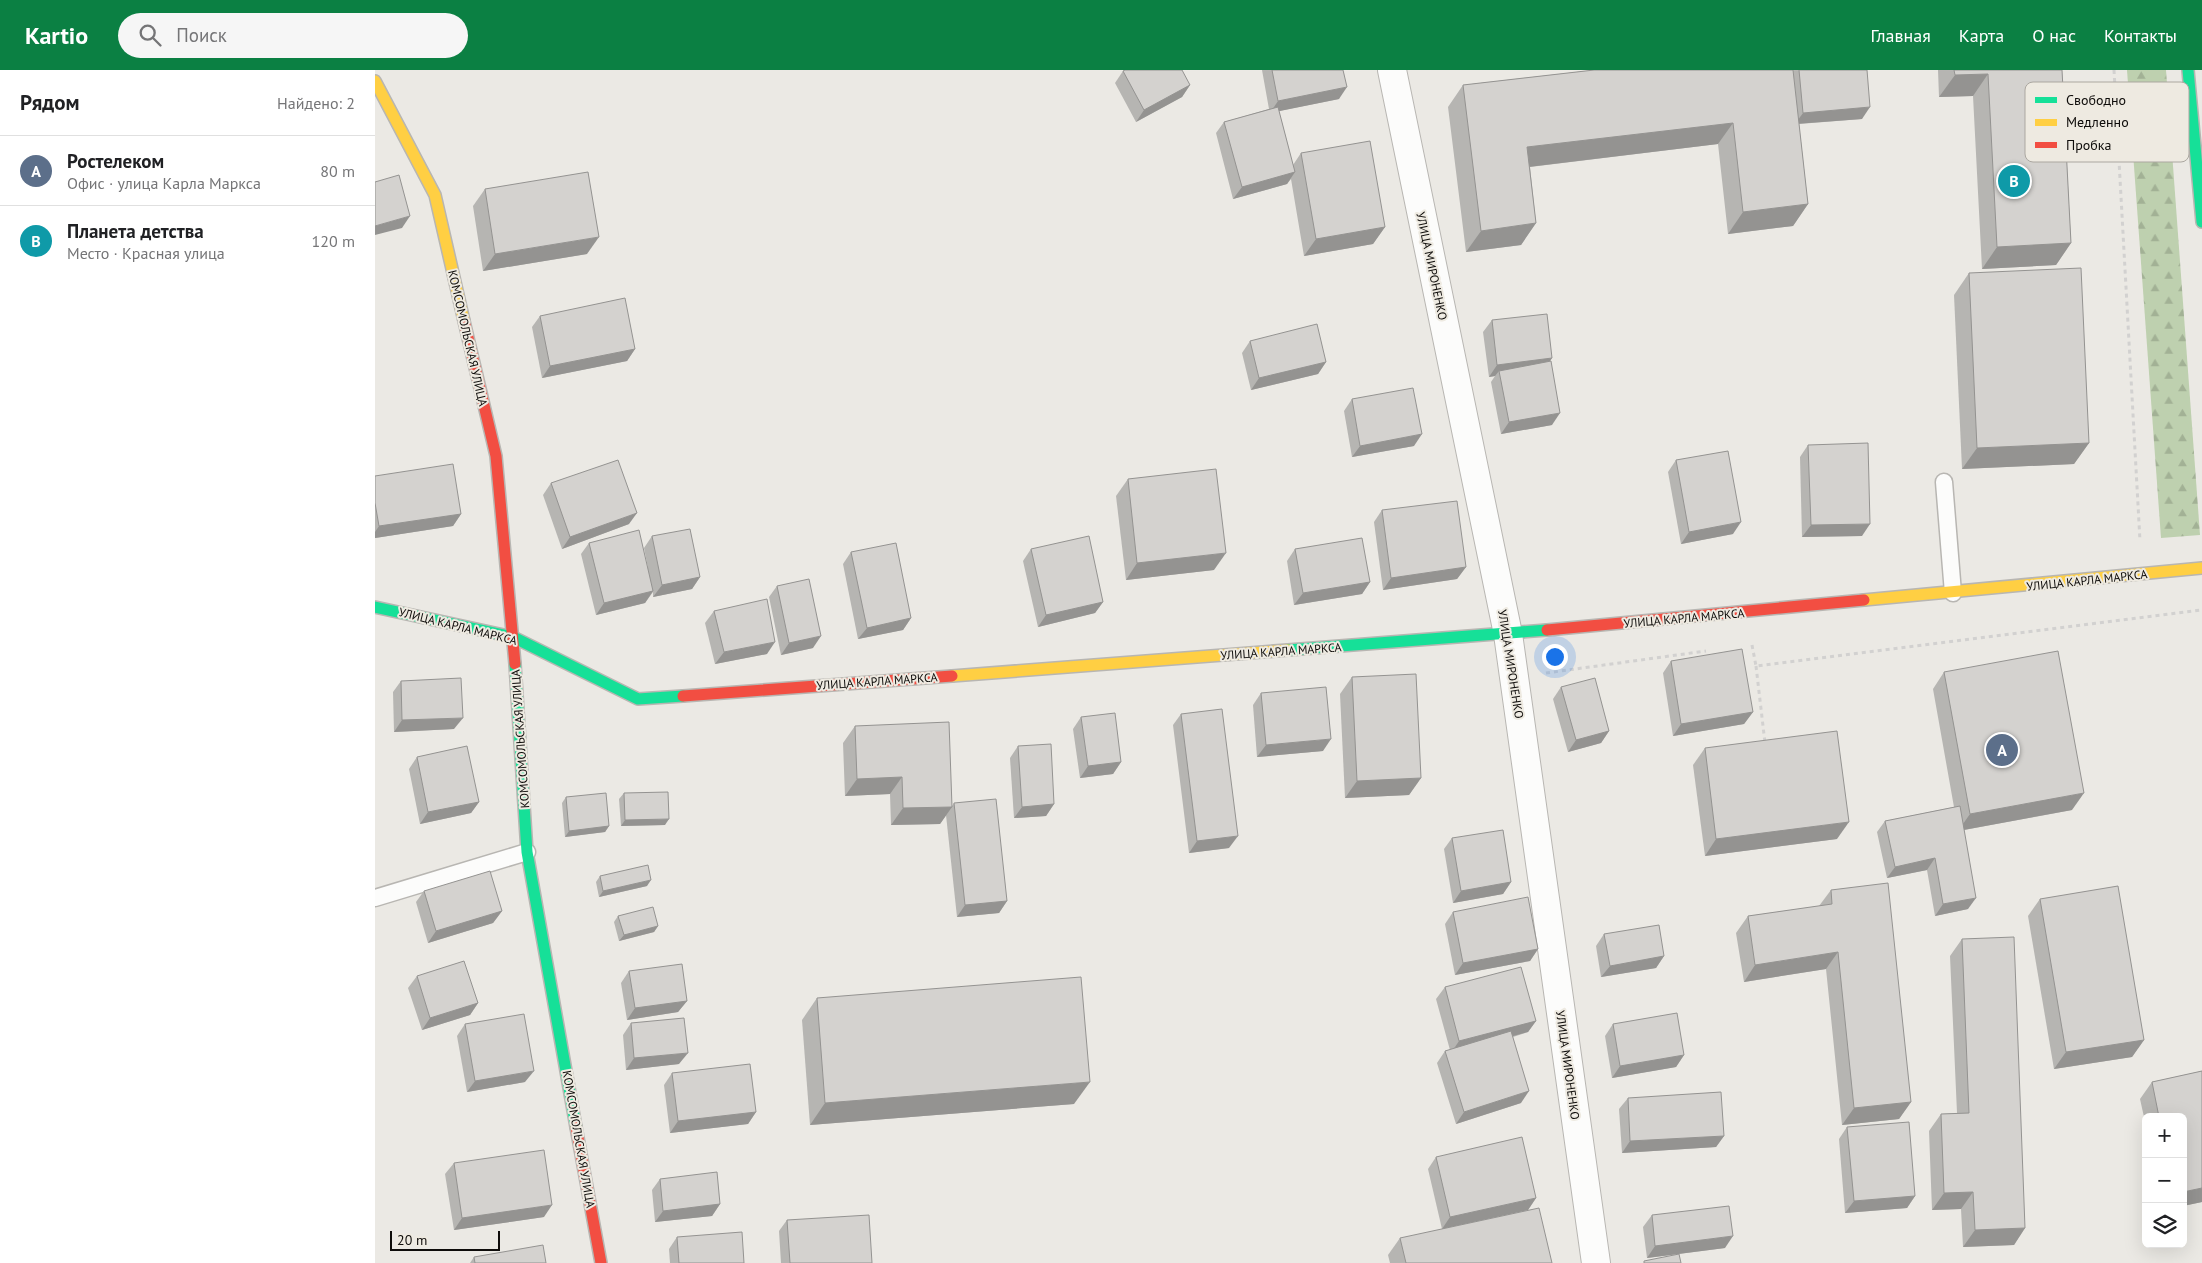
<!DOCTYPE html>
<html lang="ru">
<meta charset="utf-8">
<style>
body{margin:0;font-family:"PT Sans",sans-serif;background:#f6f6f6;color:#202124}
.controls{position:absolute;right:15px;bottom:15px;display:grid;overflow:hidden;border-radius:8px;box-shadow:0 5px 20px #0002}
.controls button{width:45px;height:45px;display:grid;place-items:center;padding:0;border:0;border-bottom:1px solid #e0e0e0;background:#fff;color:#202124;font:25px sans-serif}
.scale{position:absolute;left:15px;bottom:12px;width:110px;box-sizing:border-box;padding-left:5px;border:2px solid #0e0c0a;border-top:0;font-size:14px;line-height:18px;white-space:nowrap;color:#0e0c0a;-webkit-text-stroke:4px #eeeae1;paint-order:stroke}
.you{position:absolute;left:1179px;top:586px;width:18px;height:18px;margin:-12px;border:4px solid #fff;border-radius:50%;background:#1a73e8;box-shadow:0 0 0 8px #1a73e833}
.badge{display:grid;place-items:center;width:32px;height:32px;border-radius:50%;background:#0b8043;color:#fff;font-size:16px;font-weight:700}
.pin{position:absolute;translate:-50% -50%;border:2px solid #fff;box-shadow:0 1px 5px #0006}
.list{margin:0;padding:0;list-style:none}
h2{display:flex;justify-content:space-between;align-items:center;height:65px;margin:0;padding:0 20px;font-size:21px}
h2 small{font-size:16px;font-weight:400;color:#757577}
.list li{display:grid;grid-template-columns:32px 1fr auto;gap:15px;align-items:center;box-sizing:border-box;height:70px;padding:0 20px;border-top:1px solid #e0e0e0}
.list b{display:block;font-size:19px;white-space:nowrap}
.list p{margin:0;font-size:16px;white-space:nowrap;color:#757577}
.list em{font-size:16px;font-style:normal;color:#757577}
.icon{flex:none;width:28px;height:28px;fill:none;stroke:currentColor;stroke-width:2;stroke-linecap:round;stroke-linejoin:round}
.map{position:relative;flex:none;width:1827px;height:1193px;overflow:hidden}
header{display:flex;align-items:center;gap:30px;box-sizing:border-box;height:70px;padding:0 25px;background:#0b8043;color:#fff}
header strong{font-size:24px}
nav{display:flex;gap:28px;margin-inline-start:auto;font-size:18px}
.search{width:350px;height:45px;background:#f6f6f6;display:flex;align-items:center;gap:12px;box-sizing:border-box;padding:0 18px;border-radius:28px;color:#757577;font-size:19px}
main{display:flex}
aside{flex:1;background:#fff}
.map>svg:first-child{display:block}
</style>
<header>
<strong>Kartio</strong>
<div class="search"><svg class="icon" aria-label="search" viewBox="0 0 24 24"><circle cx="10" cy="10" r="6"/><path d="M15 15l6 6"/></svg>Поиск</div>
<nav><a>Главная</a><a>Карта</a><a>О нас</a><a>Контакты</a></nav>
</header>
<main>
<aside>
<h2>Рядом<small>Найдено: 2</small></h2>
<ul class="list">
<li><span class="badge" style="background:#5c6f8a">A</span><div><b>Ростелеком</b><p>Офис · улица Карла Маркса</p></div><em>80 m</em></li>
<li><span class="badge" style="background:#0f9aa8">B</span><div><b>Планета детства</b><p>Место · Красная улица</p></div><em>120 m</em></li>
</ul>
</aside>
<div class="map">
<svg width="1827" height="1193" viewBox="0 0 1827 1193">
<defs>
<pattern id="forest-firs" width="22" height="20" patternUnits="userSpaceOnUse" patternTransform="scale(1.25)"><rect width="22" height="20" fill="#bed0af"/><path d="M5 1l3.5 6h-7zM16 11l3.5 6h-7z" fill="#a2b195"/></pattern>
</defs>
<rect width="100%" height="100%" fill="#ebe9e4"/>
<polygon fill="url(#forest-firs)" points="1752,0 1791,0 1825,465 1786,468"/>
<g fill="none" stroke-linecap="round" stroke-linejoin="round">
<defs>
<g id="lane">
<polyline points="1569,412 1578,523"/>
<polyline points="0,828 152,782"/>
</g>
<polyline id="street" points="1017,0 1133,564 1221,1193"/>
<g id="fast">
<polyline points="1813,0 1827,152"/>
<polyline points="0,537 138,567 263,629 308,626"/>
<polyline points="913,580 1172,560"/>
<polyline points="140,594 152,782 201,1057"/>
</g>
<g id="slow">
<polyline points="0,11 60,125 89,251"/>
<polyline points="1489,530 1827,498"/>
<polyline points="577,606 913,580"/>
</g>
<g id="jam">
<polyline points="89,251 121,386 140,594"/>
<polyline points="1172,560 1489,530"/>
<polyline points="308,626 577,606"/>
<polyline points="201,1057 226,1193"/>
</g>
</defs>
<use href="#lane" stroke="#b8b6b2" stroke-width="19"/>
<use href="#street" stroke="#b8b6b2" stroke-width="30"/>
<use href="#fast" stroke="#b8b6b2" stroke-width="14"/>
<use href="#slow" stroke="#b8b6b2" stroke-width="14"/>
<use href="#jam" stroke="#b8b6b2" stroke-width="14"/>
<g stroke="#d2d1d0" stroke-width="3" stroke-dasharray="4 4" stroke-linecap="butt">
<polyline points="1739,0 1765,471"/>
<polyline points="1377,575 1381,596 1827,540"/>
<polyline points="1381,596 1390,673"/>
<polyline points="1171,603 1331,581"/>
</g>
<use href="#lane" stroke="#fcfcfb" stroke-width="16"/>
<use href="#street" stroke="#fcfcfb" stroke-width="28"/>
<use href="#fast" stroke="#16e098" stroke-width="11"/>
<use href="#slow" stroke="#ffcf43" stroke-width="11"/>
<use href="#jam" stroke="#f24e42" stroke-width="11"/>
</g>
<g fill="#b6b5b2">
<polygon points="887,0 968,0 964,29 904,41 918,95 926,83 1010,157 998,174 929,186 916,109 912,114 858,129 841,63 849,52 894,39"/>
<polygon points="1219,0 1492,0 1487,49 1424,54 1433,134 1418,156 1353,164 1343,74 1155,97 1161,153 1146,175 1091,182 1073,37 1088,15"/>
<polygon points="1563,0 1687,0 1696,173 1681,195 1607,199 1598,26 1564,27"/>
<polygon points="748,1 815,15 807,27 761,52 740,13"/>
<polygon points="110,119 212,184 108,201 98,136"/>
<polygon points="1594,203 1714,373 1699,394 1587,399 1579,225"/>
<polygon points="165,246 260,279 252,291 167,308 157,257"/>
<polygon points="1117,250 1177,288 1175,291 1177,355 1126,364 1116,312 1120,306 1114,307 1108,262"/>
<polygon points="875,271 951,292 943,304 876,320 867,283"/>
<polygon points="977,329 1039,376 977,387 969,341"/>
<polygon points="1433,375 1487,466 1427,467 1425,387"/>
<polygon points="1301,390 1358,464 1306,474 1293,402"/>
<polygon points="0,406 86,444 78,456 0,468"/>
<polygon points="753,409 839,500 751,510 741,426"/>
<polygon points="176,413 254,454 187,479 168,425"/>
<polygon points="1007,440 1091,497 1082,509 1008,520 999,452"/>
<polygon points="277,466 325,507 317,519 278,527 278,522 270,533 221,545 206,484 214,473 273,498 269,478"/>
<polygon points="656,479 728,532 720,543 663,557 648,491"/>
<polygon points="920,479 995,512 987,524 919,535 912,491"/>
<polygon points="476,482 536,548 528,560 483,569 468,494"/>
<polygon points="402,516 438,578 406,585 394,527"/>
<polygon points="339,541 392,584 340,594 330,553"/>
<polygon points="1296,591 1378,642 1369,654 1298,666 1288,603"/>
<polygon points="1569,602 1697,740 1589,760 1593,839 1560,846 1552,800 1512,808 1502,762 1510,751 1579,737 1558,619"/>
<polygon points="977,607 1046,708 1034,725 970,728 965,624"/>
<polygon points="26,611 79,659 19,662 18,622"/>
<polygon points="1186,617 1234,661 1226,673 1193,682 1178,629"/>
<polygon points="886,623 948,681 882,687 878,635"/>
<polygon points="806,644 854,778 814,783 798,655"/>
<polygon points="706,647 746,692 738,704 705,708 698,659"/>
<polygon points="480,656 577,737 565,754 516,755 515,724 470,726 468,673"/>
<polygon points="643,676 679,734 671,746 639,748 635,688"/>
<polygon points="1330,678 1462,769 1330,786 1318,695"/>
<polygon points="42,687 104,732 96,743 45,754 34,699"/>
<polygon points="249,723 290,755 246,756 244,729"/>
<polygon points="191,727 234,756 230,762 190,767 187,733"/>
<polygon points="579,733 632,831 624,843 582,847 571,745"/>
<polygon points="1077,768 1136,812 1128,824 1078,833 1069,779"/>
<polygon points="225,806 272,816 224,827 221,812"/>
<polygon points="1456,820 1536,1032 1524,1049 1467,1055 1451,899 1369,912 1361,863 1373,846 1444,836"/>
<polygon points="49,821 127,841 118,853 53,873 41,832"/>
<polygon points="1665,829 1769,970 1757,987 1679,999 1653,846"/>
<polygon points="1078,842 1163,879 1155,891 1080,905 1070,854"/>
<polygon points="243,846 283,856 279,862 244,871 239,852"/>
<polygon points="1229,864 1289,886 1281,898 1226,907 1221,876"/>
<polygon points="1587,869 1650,1158 1639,1175 1588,1177 1586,1139 1557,1140 1554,1061 1566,1044 1582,1043 1575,886"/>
<polygon points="254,901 312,931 303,942 252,950 246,913"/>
<polygon points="42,906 103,933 95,945 47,960 33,918"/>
<polygon points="1070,917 1161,951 1153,962 1138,967 1146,1033 1081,1054 1062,993 1070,981 1075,980 1061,929"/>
<polygon points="442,928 699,1034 435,1055 427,950"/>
<polygon points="256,953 304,994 251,1000 248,965"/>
<polygon points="90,954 150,1012 92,1022 82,966"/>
<polygon points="1238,954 1309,985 1301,997 1237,1008 1230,966"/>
<polygon points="1827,1001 1827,1132 1808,1136 1808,1047 1771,1047 1771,1056 1765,1029 1777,1012"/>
<polygon points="297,1003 381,1042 373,1054 295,1063 289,1015"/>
<polygon points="1253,1028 1349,1066 1341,1077 1247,1083 1244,1039"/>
<polygon points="1472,1057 1540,1126 1532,1138 1470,1143 1464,1069"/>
<polygon points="1061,1087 1161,1128 1153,1140 1067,1159 1053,1099"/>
<polygon points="79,1093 169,1147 79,1160 70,1104"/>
<polygon points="285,1109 345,1134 337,1146 280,1152 277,1120"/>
<polygon points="1277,1145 1350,1178 1272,1188 1268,1157"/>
<polygon points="412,1150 497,1193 406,1193 404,1161"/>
<polygon points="302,1167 369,1193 295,1193 294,1179"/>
<polygon points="1025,1168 1177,1193 1015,1193 1013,1185"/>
<polygon points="99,1187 171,1193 95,1193"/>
</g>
<g fill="#949391">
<polygon points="1613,4 1598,26 1564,27 1580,5"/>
<polygon points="815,15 807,27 761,52 769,40"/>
<polygon points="972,17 964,29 895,43 903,31"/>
<polygon points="1495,37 1487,49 1420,54 1428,43"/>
<polygon points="1358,53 1343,74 1137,99 1152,77"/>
<polygon points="920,102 912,114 858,129 867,117"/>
<polygon points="1433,134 1418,156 1353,164 1368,142"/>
<polygon points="35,146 27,158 0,165 0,156"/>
<polygon points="1161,153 1146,175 1091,182 1106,161"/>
<polygon points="1010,157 998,174 929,186 941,169"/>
<polygon points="224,167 212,184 108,201 120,184"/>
<polygon points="1696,173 1681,195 1607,199 1622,177"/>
<polygon points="260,279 252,291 167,308 175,296"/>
<polygon points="1177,288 1169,300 1124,301 1120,306 1114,307 1122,295"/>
<polygon points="951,292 943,304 876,320 884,308"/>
<polygon points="1185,343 1177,355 1126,364 1134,352"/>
<polygon points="1047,364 1039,376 977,387 985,376"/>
<polygon points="1714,373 1699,394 1587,399 1602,378"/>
<polygon points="262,443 254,454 187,479 195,467"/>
<polygon points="86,444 78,456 0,468 0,462 4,456"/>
<polygon points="1366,452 1358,464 1306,474 1314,462"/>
<polygon points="1495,454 1487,466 1427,467 1436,455"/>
<polygon points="851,483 839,500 751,510 762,493"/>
<polygon points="1091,497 1082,509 1008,520 1016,508"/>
<polygon points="325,507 317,519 278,527 287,515"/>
<polygon points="995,512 987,524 919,535 928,523"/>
<polygon points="278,521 270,533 221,545 229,533"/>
<polygon points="728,532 720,543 663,557 671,545"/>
<polygon points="536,548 528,560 483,569 492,558"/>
<polygon points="446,566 438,578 406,585 414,573"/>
<polygon points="400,572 392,584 340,594 349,582"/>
<polygon points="1378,642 1369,654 1298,666 1306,654"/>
<polygon points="88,648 79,659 19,662 27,650"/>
<polygon points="1234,661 1226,673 1193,682 1201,670"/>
<polygon points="956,669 948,681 882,687 891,675"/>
<polygon points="746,692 738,704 705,708 713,696"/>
<polygon points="527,707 515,724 470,726 482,709"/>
<polygon points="1046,708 1034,725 970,728 982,711"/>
<polygon points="1709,723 1697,740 1583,761 1595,744"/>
<polygon points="104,732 96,743 45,754 53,742"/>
<polygon points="679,734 671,746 639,748 647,737"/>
<polygon points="577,737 565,754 516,755 528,738"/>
<polygon points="294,749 290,755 246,756 250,750"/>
<polygon points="1474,752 1462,769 1330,786 1341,769"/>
<polygon points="234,756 230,762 190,767 194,761"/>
<polygon points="863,766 854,778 814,783 822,771"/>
<polygon points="1560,788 1552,800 1512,808 1520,797"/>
<polygon points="276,810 272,816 224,827 228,821"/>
<polygon points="1136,812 1128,824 1078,833 1086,821"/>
<polygon points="1601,828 1593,839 1560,846 1568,834"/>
<polygon points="632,831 624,843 582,847 590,835"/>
<polygon points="127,841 118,853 53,873 61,861"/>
<polygon points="283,856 279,862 244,871 249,865"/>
<polygon points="1163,879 1155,891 1080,905 1088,893"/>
<polygon points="1463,882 1451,899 1369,912 1380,895"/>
<polygon points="1289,886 1281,898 1226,907 1235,896"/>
<polygon points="312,931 303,942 252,950 260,938"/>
<polygon points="103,933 95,945 47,960 55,948"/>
<polygon points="1161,951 1153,962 1076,983 1084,971"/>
<polygon points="1769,970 1757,987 1679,999 1691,982"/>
<polygon points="313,983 304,994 251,1000 259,988"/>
<polygon points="1309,985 1301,997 1237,1008 1245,996"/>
<polygon points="159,1001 150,1012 92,1022 100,1011"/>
<polygon points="715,1012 699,1034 435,1055 450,1033"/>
<polygon points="1154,1021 1146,1033 1081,1054 1089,1042"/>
<polygon points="1536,1032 1524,1049 1467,1055 1479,1038"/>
<polygon points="381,1042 373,1054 295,1063 303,1051"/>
<polygon points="1349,1066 1341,1077 1247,1083 1255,1071"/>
<polygon points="1827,1118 1827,1132 1808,1136 1808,1122"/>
<polygon points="1598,1122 1586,1139 1557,1140 1569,1123"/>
<polygon points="1540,1126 1532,1138 1470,1143 1479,1131"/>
<polygon points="1161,1128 1153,1140 1067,1159 1075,1147"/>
<polygon points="345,1134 337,1146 280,1152 288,1141"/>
<polygon points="177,1135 169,1147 79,1160 87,1148"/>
<polygon points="1650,1158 1639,1175 1588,1177 1600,1160"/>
<polygon points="1358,1166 1350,1178 1272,1188 1280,1176"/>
</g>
<g fill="#d4d2cf" stroke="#949391">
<polygon points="750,0 807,0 815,15 769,40 748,1"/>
<polygon points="897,0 968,0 972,17 903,31"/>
<polygon points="1219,0 1418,0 1433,134 1368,142 1358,53 1152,77 1161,153 1106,161 1088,15"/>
<polygon points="1424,0 1492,0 1495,37 1428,43"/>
<polygon points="1579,0 1687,0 1696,173 1622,177 1613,4 1580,5"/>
<polygon points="903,37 920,102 867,117 849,52"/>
<polygon points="995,71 1010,157 941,169 926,83"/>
<polygon points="213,102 224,167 120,184 110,119"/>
<polygon points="24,105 35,146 0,156 0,112"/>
<polygon points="1706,198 1714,373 1602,378 1594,203"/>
<polygon points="250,228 260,279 175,296 165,246"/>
<polygon points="1172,244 1177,288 1122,295 1117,250"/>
<polygon points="942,254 951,292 884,308 875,271"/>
<polygon points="1176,291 1185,343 1134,352 1124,301"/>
<polygon points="1038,318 1047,364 985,376 977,329"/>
<polygon points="1493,373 1495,454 1436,455 1433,375"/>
<polygon points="1353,381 1366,452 1314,462 1301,390"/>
<polygon points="243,390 262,443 195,467 176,413"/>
<polygon points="78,394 86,444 4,456 0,433 0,406"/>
<polygon points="841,399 851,483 762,493 753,409"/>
<polygon points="1082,431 1091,497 1016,508 1007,440"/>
<polygon points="315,459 325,507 287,515 277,466"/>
<polygon points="264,460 278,521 229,533 214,473"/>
<polygon points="714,466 728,532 671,545 656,479"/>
<polygon points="987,468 995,512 928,523 920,479"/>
<polygon points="521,473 536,548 492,558 476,482"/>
<polygon points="434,509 446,566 414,573 402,516"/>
<polygon points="392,529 400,572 349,582 339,541"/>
<polygon points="1367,579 1378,642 1306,654 1296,591"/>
<polygon points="1683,581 1709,723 1595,744 1569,602"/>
<polygon points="1041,604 1046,708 982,711 977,607"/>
<polygon points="86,608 88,648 27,650 26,611"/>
<polygon points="1220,608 1234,661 1201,670 1186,617"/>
<polygon points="951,617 956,669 891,675 886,623"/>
<polygon points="847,639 863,766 822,771 806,644"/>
<polygon points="740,643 746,692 713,696 706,647"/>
<polygon points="574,652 577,737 528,738 527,707 482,709 480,656"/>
<polygon points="1462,661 1474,752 1341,769 1330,678"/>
<polygon points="676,674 679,734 647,737 643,676"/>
<polygon points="92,676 104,732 53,742 42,687"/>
<polygon points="293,722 294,749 250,750 249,723"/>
<polygon points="231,723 234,756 194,761 191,727"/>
<polygon points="621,729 632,831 590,835 579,733"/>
<polygon points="1585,736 1601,828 1568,834 1560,788 1520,797 1510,751"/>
<polygon points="1128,760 1136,812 1086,821 1077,768"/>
<polygon points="273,795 276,810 228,821 225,806"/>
<polygon points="115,801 127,841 61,861 49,821"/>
<polygon points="1513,813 1536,1032 1479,1038 1463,882 1380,895 1373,846 1457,834 1456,820"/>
<polygon points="1743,816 1769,970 1691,982 1665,829"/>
<polygon points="1153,827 1163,879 1088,893 1078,842"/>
<polygon points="278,837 283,856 249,865 243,846"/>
<polygon points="1284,855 1289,886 1235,896 1229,864"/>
<polygon points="1639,867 1650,1158 1600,1160 1598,1122 1569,1123 1566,1044 1594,1043 1587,869"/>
<polygon points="89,891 103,933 55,948 42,906"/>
<polygon points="307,894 312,931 260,938 254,901"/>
<polygon points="1146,897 1161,951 1084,971 1070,917"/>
<polygon points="706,907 715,1012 450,1033 442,928"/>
<polygon points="1302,943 1309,985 1245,996 1238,954"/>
<polygon points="149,944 159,1001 100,1011 90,954"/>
<polygon points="309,948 313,983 259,988 256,953"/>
<polygon points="1136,961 1154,1021 1089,1042 1070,981"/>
<polygon points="375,994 381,1042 303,1051 297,1003"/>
<polygon points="1827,1001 1827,1118 1808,1122 1808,1047 1784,1047 1777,1012"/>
<polygon points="1346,1022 1349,1066 1255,1071 1253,1028"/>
<polygon points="1534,1052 1540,1126 1479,1131 1472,1057"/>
<polygon points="1147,1067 1161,1128 1075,1147 1061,1087"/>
<polygon points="169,1080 177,1135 87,1148 79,1093"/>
<polygon points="342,1102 345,1134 288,1141 285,1109"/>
<polygon points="1354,1136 1358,1166 1280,1176 1277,1145"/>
<polygon points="1164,1138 1177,1193 1031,1193 1025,1168"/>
<polygon points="494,1145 497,1193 415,1193 412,1150"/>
<polygon points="367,1162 369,1193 304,1193 302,1167"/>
<polygon points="168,1175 171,1193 100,1193 99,1187"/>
<polygon points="1304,1184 1306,1193 1269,1193 1269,1191"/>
</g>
<g text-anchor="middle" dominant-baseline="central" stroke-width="4" stroke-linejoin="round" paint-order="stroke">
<g font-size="12" fill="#0e0c0a" stroke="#eeeae1">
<text transform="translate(1057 196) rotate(78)">УЛИЦА МИРОНЕНКО</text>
<text transform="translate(93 268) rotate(77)">КОМСОМОЛЬСКАЯ УЛИЦА</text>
<text transform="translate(1712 510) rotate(-6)">УЛИЦА КАРЛА МАРКСА</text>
<text transform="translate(1309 548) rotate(-5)">УЛИЦА КАРЛА МАРКСА</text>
<text transform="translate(83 556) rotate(14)">УЛИЦА КАРЛА МАРКСА</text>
<text transform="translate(906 581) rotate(-4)">УЛИЦА КАРЛА МАРКСА</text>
<text transform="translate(1136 594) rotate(81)">УЛИЦА МИРОНЕНКО</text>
<text transform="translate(502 611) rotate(-4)">УЛИЦА КАРЛА МАРКСА</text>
<text transform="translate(145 669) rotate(-94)">КОМСОМОЛЬСКАЯ УЛИЦА</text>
<text transform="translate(1193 995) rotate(82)">УЛИЦА МИРОНЕНКО</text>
<text transform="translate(204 1069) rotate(80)">КОМСОМОЛЬСКАЯ УЛИЦА</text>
</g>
</g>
<rect x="1650" y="12" width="164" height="80" rx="8" fill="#eeeae1" stroke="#aba7a0" stroke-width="1"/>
<rect x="1660" y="27" width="22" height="6" fill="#16e098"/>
<rect x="1660" y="49" width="22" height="7" fill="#ffcf43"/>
<rect x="1660" y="72" width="22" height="6" fill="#f24e42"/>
<g font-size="14" fill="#0e0c0a">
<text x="1691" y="35">Свободно</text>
<text x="1691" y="57">Медленно</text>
<text x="1691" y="80">Пробка</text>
</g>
</svg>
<div class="controls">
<button>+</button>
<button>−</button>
<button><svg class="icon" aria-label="layers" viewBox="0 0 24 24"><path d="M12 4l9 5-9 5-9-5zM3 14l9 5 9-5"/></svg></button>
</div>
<div class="scale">20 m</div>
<div class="you"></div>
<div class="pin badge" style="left:1627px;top:680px;background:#5c6f8a">A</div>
<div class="pin badge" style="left:1639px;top:111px;background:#0f9aa8">B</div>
</div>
</main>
